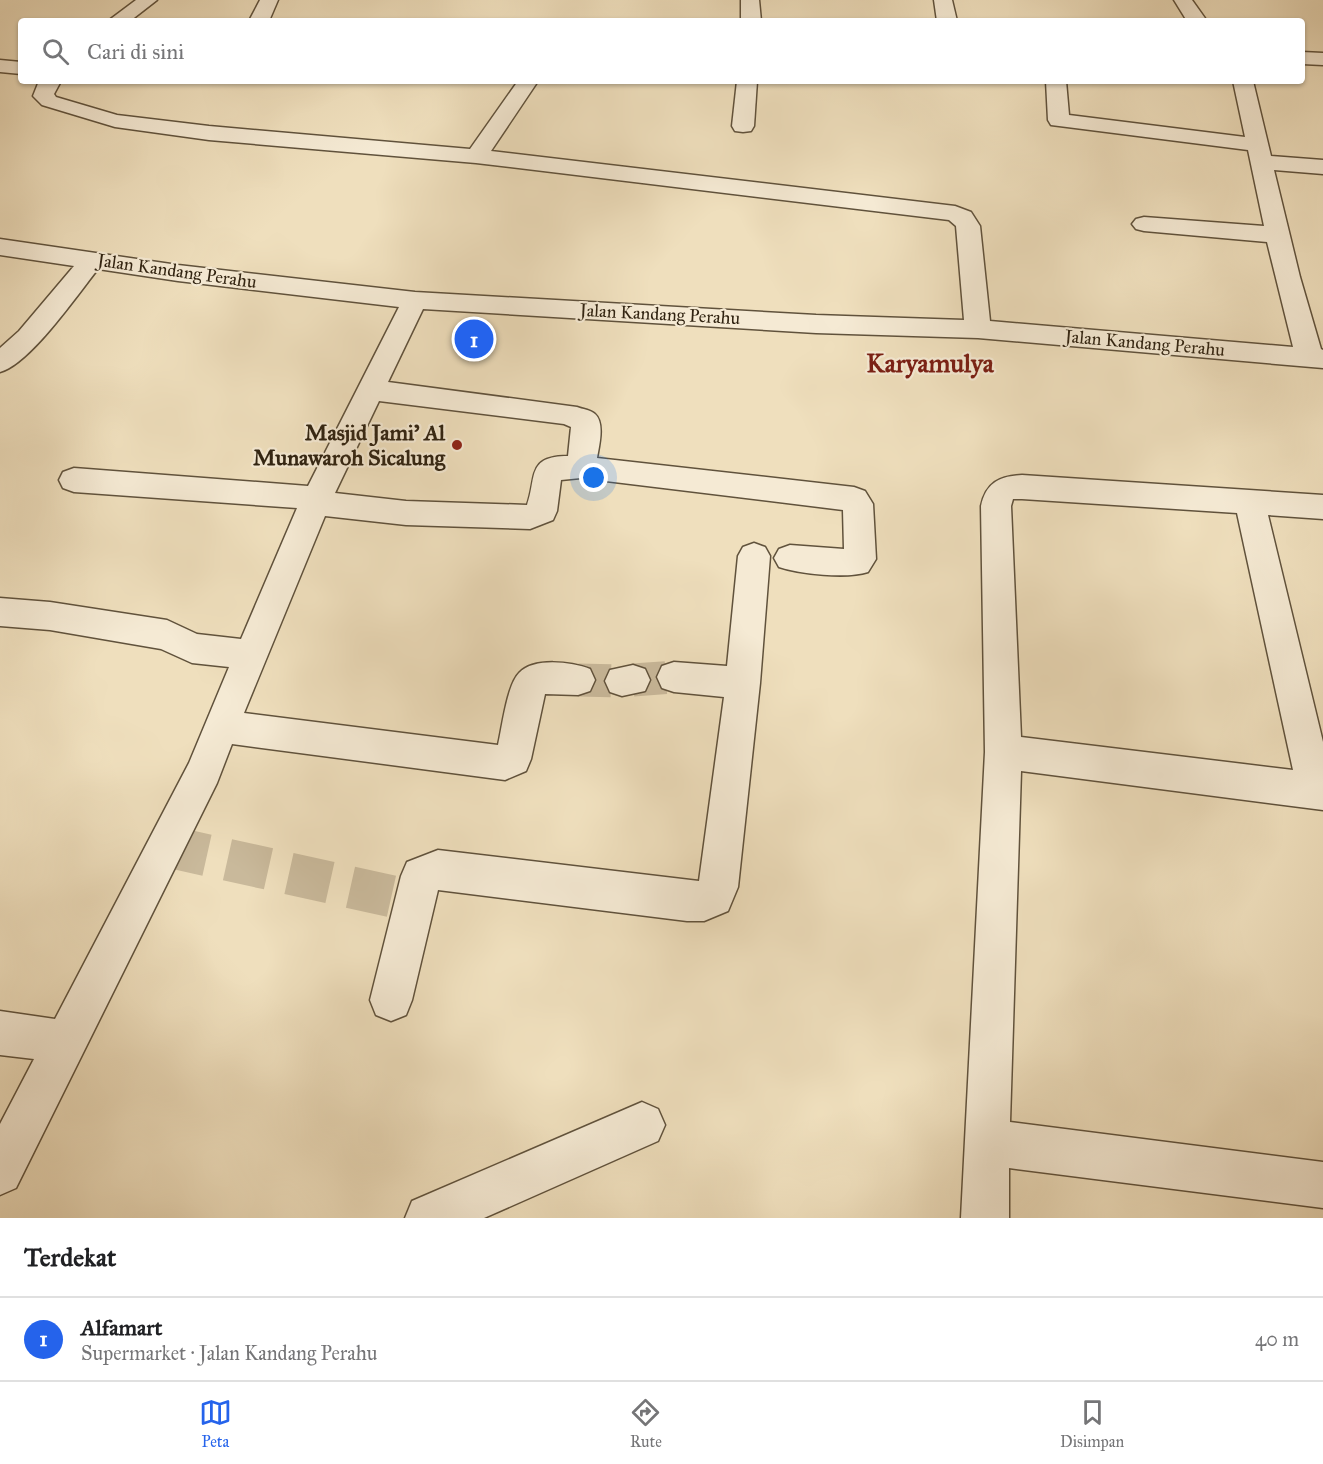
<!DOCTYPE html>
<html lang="id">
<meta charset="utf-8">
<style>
body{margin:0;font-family:"IM FELL Great Primer",serif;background:#f2f2f2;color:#202124}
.you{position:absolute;left:594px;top:478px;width:21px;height:21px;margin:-15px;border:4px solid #fff;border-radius:50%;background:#1a73e8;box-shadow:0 0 0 9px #1a73e833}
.badge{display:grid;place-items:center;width:39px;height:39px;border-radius:50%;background:#2563eb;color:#fff;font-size:20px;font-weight:700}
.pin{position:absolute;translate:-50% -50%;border:3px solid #fff;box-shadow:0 2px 6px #0006}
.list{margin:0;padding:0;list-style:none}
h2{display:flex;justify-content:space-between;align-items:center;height:78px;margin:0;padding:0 24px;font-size:26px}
h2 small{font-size:20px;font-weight:400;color:#757577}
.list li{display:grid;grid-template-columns:39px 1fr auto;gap:18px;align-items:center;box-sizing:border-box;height:84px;padding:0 24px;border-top:2px solid #e0e0e0}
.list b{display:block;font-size:22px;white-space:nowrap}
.list p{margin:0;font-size:20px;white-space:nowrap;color:#757577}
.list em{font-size:20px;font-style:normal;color:#757577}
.icon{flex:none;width:33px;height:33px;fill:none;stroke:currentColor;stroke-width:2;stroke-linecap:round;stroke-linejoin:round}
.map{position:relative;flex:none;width:1323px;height:1218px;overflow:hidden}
.search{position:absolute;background:#fff;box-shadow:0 2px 4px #0004;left:18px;right:18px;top:18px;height:66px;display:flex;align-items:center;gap:15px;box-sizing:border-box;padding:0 21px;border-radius:6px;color:#757577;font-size:22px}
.sheet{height:162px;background:#fff}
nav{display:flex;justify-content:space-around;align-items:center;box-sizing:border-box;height:84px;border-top:2px solid #e0e0e0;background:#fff;font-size:16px;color:#757577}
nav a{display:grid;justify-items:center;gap:3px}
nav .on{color:#2563eb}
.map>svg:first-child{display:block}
</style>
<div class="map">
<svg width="1323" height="1218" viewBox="0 0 1323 1218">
<rect width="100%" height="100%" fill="#efdfbd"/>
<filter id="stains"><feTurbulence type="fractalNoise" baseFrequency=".00333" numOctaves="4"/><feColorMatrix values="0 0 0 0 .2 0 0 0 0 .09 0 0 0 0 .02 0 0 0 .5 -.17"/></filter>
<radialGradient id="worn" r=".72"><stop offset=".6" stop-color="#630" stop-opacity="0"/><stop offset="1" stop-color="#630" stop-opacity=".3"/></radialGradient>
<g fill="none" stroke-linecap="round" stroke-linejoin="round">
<g stroke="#c9b99b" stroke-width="33" stroke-dasharray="33 16" stroke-linecap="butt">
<polyline points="578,680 622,681"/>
<polyline points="633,680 674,677"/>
</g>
<polyline stroke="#c9b99b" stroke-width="42" stroke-dasharray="42 21" stroke-linecap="butt" points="166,846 417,902"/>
<defs>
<g id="street">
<polygon points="136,0 157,0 130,21 108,21"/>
<polygon points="260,0 278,0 269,21 249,21"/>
<polygon points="741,0 759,0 761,21 741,21"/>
<polygon points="934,0 952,0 957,21 937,21"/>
<polygon points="1174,0 1192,0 1207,21 1187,21"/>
<polygon points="1302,52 1323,53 1323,65 1302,64"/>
<polygon points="0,60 21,62 21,74 0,72"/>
<path d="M39 81H61L54 94 56 97 117 115 209 126 470 149 518 81H538L491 151 955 206 971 212 980 226 990 321 1293 347 1267 242 1144 231 1136 229 1132 224 1136 219 1144 217 1264 226 1248 150 1059 126 1051 125 1048 120 1046 81H1066L1069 115 1245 137 1233 81H1253L1271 156 1323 160V174L1274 170 1300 277 1321 349 1323 350V368L978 338 816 333 423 309 388 382 577 407C582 409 591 410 595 414 605 423 599 446 597 458L854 487 865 491 873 504 876 559 868 572C847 579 800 574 779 567L774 558 779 549 790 545 844 549 843 510 581 478 561 480 557 511 553 520 530 529 406 525 325 516 244 713 498 745C502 728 507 685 519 673 534 657 572 662 590 669L595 680 590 691 578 695 545 694 531 759 526 771 505 780 232 744 217 783 16 1188 0 1195V1124L34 1059 0 1055V1011L55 1019 189 763 229 667 192 663 161 649 50 630 0 626V598L50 602 167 620 197 634 241 639 297 508 74 492 63 488 59 480 63 472 74 468 308 486 399 307 178 281 98 269C77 295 30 364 0 372V348L19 331 74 266 0 255V239L178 265 415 292 816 315 964 320 956 226 949 220 476 163 209 140 115 127 42 105 33 96ZM379 401 564 424 571 427 568 456C526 456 537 478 527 505L406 501 335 493Z"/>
<polygon points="737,81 757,81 754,126 751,131 743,132 735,131 732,126"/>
<path d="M1022 475 1323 495V519L1268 515 1323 742V810L1021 771 1010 1122 1323 1162V1208L1009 1168V1218H961L985 752 981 506C986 483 999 476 1022 475ZM1022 499 1237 513 1293 770 1021 737 1011 506 1013 499Z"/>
<polygon points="754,543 765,547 770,556 760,683 738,887 728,911 704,921 687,921 438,890 412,1000 406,1015 391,1021 376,1015 370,1000 401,876 407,862 438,850 699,881 724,697 674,692 662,688 657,677 662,666 674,662 727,666 738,556 743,547"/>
<polygon points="633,665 645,669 650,680 645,691 622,696 610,692 605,681 610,670"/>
<polygon points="642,1102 658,1109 665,1125 658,1141 484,1218 405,1218 412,1201"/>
</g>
</defs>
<use href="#street" stroke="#60523c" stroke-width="3"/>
<use href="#street" fill="#f5ead4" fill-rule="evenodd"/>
</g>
<circle fill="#8f2418" stroke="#f5ead4" stroke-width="2" cx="457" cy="445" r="6"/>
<g text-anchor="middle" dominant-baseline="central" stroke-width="4.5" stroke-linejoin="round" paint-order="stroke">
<g font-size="18" fill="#302311" stroke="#f5ead4">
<text transform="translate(177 271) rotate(8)">Jalan Kandang Perahu</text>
<text transform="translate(660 314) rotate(3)">Jalan Kandang Perahu</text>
<text transform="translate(1145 343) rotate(5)">Jalan Kandang Perahu</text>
</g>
<g font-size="22" font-weight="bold" fill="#302311" stroke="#f5ead4" text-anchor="end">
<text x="445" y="432">Masjid Jami' Al<tspan x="445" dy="25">Munawaroh Sicalung</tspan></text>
</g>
<g font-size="26" font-weight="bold" fill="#7a1f14" stroke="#f5ead4">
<text x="930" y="363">Karyamulya</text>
</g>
</g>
<rect width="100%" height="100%" filter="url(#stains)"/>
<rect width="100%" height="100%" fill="url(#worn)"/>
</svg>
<div class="you"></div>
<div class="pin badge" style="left:474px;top:339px">1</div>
<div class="search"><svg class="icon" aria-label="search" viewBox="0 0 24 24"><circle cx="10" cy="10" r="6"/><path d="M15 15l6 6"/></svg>Cari di sini</div>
</div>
<section class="sheet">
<h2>Terdekat<small></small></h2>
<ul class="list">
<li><span class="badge">1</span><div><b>Alfamart</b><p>Supermarket · Jalan Kandang Perahu</p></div><em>40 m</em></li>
</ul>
</section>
<nav>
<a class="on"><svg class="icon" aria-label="map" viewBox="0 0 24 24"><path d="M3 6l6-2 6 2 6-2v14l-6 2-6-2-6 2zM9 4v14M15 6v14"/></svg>Peta</a>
<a><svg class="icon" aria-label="directions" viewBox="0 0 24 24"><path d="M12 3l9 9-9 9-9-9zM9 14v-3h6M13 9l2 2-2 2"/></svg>Rute</a>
<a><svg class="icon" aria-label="saved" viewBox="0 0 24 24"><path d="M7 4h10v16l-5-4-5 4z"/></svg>Disimpan</a>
</nav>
